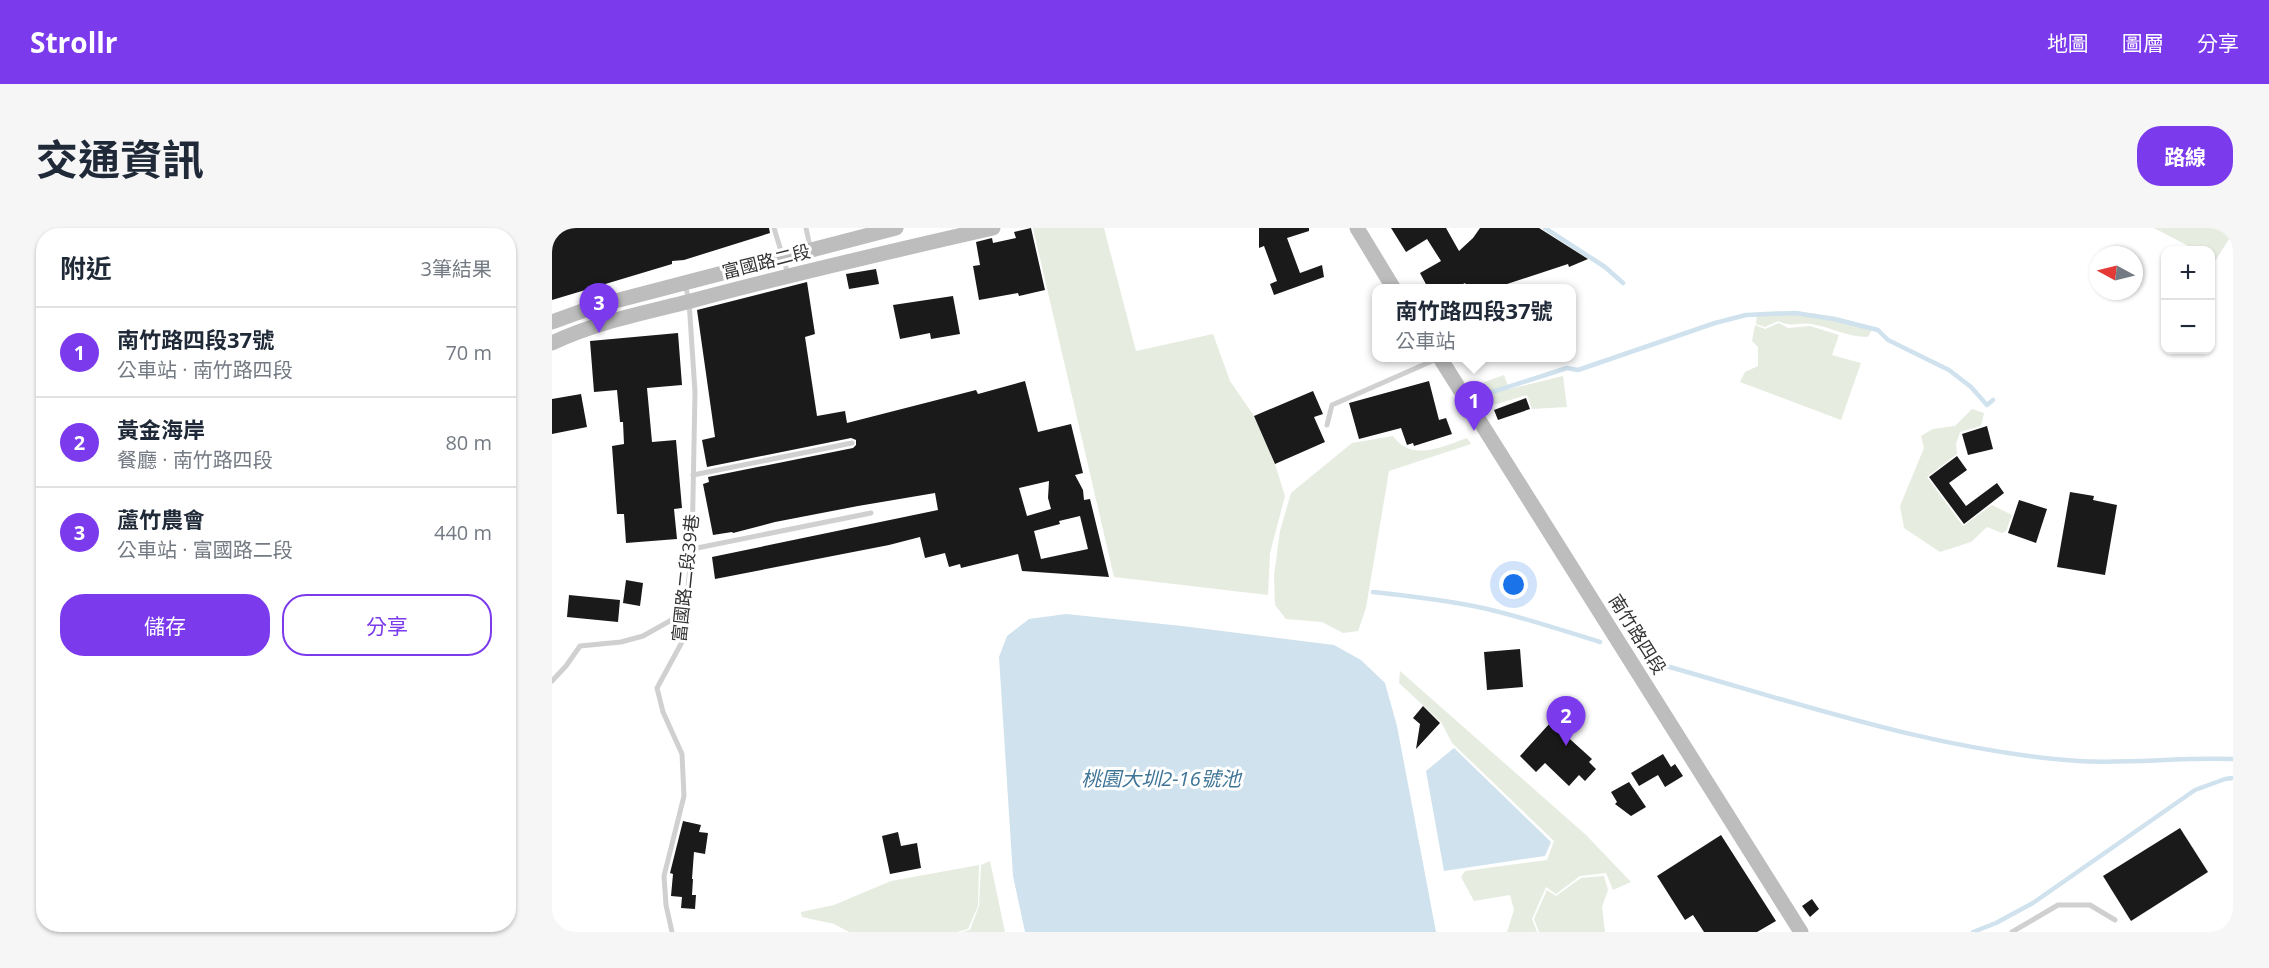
<!DOCTYPE html>
<html lang="zh-TW">
<meta charset="utf-8">
<style>
body{margin:0;font-family:"Open Sans","Noto Sans TC",sans-serif;background:#f6f6f7;color:#1f2937}
.controls{position:absolute;right:18px;top:18px;display:grid;overflow:hidden;border-radius:12px;box-shadow:0 2px 4px #0004}
.controls button{width:54px;height:54px;display:grid;place-items:center;padding:0;border:0;border-bottom:2px solid #e0e1e3;background:#fff;color:#1f2937;font:30px sans-serif}
.compass{position:absolute;left:1537px;top:18px;width:54px;height:54px;border-radius:50%;background:#fff;box-shadow:0 2px 4px #0004;rotate:277deg}
.you{position:absolute;left:962px;top:357px;width:21px;height:21px;margin:-15px;border:4px solid #fff;border-radius:50%;background:#1a73e8;box-shadow:0 0 0 9px #1a73e833}
.badge{display:grid;place-items:center;width:39px;height:39px;border-radius:50%;background:#7c3aed;color:#fff;font-size:20px;font-weight:700}
.pin{position:absolute;translate:-50% -50px;filter:drop-shadow(0 2px 3px #0008)}
.pin::after{content:'';position:absolute;top:32px;width:21px;height:18px;background:inherit;clip-path:polygon(0 0,100% 0,50% 100%)}
.popup{position:absolute;left:820px;top:56px;width:204px;height:78px;box-sizing:border-box;display:grid;place-content:center;border-radius:12px;background:#fff;filter:drop-shadow(0 2px 4px #0005);font-size:20px;white-space:nowrap;color:#747a83}
.popup b{font-size:22px;color:#1f2937}
.popup::after{content:'';position:absolute;left:50%;top:100%;margin-left:-12px;border:12px solid transparent;border-top-color:#fff}
.list{margin:0;padding:0;list-style:none}
h2{display:flex;justify-content:space-between;align-items:center;height:78px;margin:0;padding:0 24px;font-size:26px}
h2 small{font-size:20px;font-weight:400;color:#747a83}
.list li{display:grid;grid-template-columns:39px 1fr auto;gap:18px;align-items:center;box-sizing:border-box;height:90px;padding:0 24px;border-top:2px solid #e0e1e3}
.list b{display:block;font-size:22px;white-space:nowrap}
.list p{margin:0;font-size:20px;white-space:nowrap;color:#747a83}
.list em{font-size:20px;font-style:normal;color:#747a83}
.actions{display:flex;gap:12px;padding:18px 24px}
.actions a{flex:1;padding:14px 0;border:2px solid #7c3aed;border-radius:24px;text-align:center;font-size:21px;color:#7c3aed}
.actions .main{background:#7c3aed;color:#fff}
.map{position:relative;flex:none;width:1681px;height:704px;overflow:hidden;border-radius:24px}
header{display:flex;align-items:center;gap:36px;box-sizing:border-box;height:84px;padding:0 30px;background:#7c3aed;color:#fff}
header strong{font-size:28px}
nav{display:flex;gap:33px;margin-inline-start:auto;font-size:21px}
.intro{display:flex;align-items:center;justify-content:space-between;box-sizing:border-box;height:144px;padding:0 36px}
h1{margin:0;font-size:42px}
.button{padding:15px 27px;border-radius:24px;background:#7c3aed;color:#fff;font-size:21px;font-weight:700}
main{display:flex;gap:36px;padding:0 36px}
aside{flex:1;background:#fff;border-radius:24px;box-shadow:0 2px 4px #0004}
.map>svg:first-child{display:block}
</style>
<header>
<strong>Strollr</strong>
<nav><a>地圖</a><a>圖層</a><a>分享</a></nav>
</header>
<div class="intro"><h1>交通資訊</h1><a class="button">路線</a></div>
<main>
<aside>
<h2>附近<small>3筆結果</small></h2>
<ul class="list">
<li><span class="badge">1</span><div><b>南竹路四段37號</b><p>公車站 · 南竹路四段</p></div><em>70 m</em></li>
<li><span class="badge">2</span><div><b>黃金海岸</b><p>餐廳 · 南竹路四段</p></div><em>80 m</em></li>
<li><span class="badge">3</span><div><b>蘆竹農會</b><p>公車站 · 富國路二段</p></div><em>440 m</em></li>
</ul>
<div class="actions"><a class="main">儲存</a><a>分享</a></div>
</aside>
<div class="map">
<svg width="1681" height="704" viewBox="0 0 1681 704">
<rect width="100%" height="100%" fill="#fff"/>
<g fill="#e6ecdf">
<polygon points="481,0 552,0 584,123 661,106 678,153 702,188 723,236 733,268 718,325 716,367 562,349"/>
<polygon points="1602,0 1680,0 1681,5 1663,33 1659,31 1658,22 1644,22"/>
<path d="M1244 83 1285 89 1321 99 1316 109C1295 109 1279 99 1259 96 1245 94 1241 100 1226 93L1213 99 1204 96 1205 84Z"/>
<polygon points="1227,95 1236,100 1258,98 1287,107 1280,127 1309,135 1289,192 1188,154 1193,144 1206,138 1206,119 1200,113 1203,97 1213,101"/>
<polygon points="952,147 957,161 1011,148 1015,179 980,181 975,167 938,178 924,157"/>
<polygon points="1420,181 1432,185 1429,198 1408,204 1404,216 1405,226 1375,249 1411,298 1440,277 1460,287 1454,303 1450,305 1435,299 1419,314 1388,324 1352,300 1348,278 1372,220 1369,208 1381,201 1403,198"/>
<path d="M841 208C859 234 890 219 915 210L919 216 837 243 814 380 806 403 791 405 770 394 734 391 723 377 722 348 728 303 739 265 800 215Z"/>
<polygon points="848,443 1034,607 1079,654 1061,662 1054,645 1028,648 1004,666 994,659 980,691 985,704 955,704 962,682 958,667 922,673 909,649 913,643 995,632 1002,613 900,515 889,494 847,455"/>
<polygon points="438,633 453,704 410,704 418,702 427,678 429,637"/>
<polygon points="427,637 426,678 416,701 405,704 297,704 282,696 250,689 249,684 282,677 339,653"/>
<polygon points="1052,648 1056,662 1050,679 1053,704 987,704 982,691 995,662 1004,668 1029,650"/>
</g>
<g fill="#cfe2ee">
<polygon points="514,386 630,398 782,417 809,432 833,455 845,498 884,704 473,704 461,648 447,429 455,408 477,391"/>
<polygon points="902,520 999,614 993,628 892,643 874,543"/>
</g>
<g fill="none" stroke-linecap="round" stroke-linejoin="round">
<g stroke="#cfe2ee" stroke-width="4.5">
<polyline points="993,0 1053,39 1071,55"/>
<polyline points="931,167 1015,140 1026,142 1163,95 1194,87 1243,85 1282,91 1326,102 1336,112 1397,142 1419,159 1435,177 1441,172"/>
<path d="M821 364C858 368 895 372 931 380 971 389 1009 402 1048 414"/>
<path d="M1098 429 1111 432 1114 438C1249 476 1385 523 1526 533 1578 536 1629 529 1681 531"/>
<polyline points="1421,704 1444,695 1481,675 1643,562 1673,551 1681,550"/>
</g>
</g>
<g fill="#1a1a1a" fill-rule="evenodd">
<polygon points="0,0 217,0 218,5 132,32 120,33 120,36 0,72"/>
<polygon points="479,0 493,62 467,68 466,65 427,72 421,38 428,37 424,14 440,10 441,15 464,10 462,4"/>
<polygon points="707,0 757,0 757,3 735,10 748,45 770,37 772,49 722,67 718,56 725,53 712,18 707,20"/>
<polygon points="839,0 894,0 907,23 921,10 928,0 987,0 1036,31 1017,39 1016,36 943,60 916,60 913,55 903,60 876,60 868,45 889,33 875,11 854,24"/>
<polygon points="324,41 327,56 297,61 294,46"/>
<path d="M255 54 263 106 253 109 265 188 293 183 295 195 424 162 426 166 473 153 486 204 519 196 531 245 523 247 531 262 532 272 538 271 557 349 470 343 466 326 409 340 408 336 397 339 393 325 373 330 368 309 337 317 163 351 160 329 386 282 383 265 306 278 223 294 181 305 180 304 161 307 151 256 157 254 156 249 301 220 304 217V212L299 210 155 239 150 212 163 209 145 82ZM497 253 496 270 499 281 475 288 467 260ZM528 288 536 321 489 331 482 303 508 296 507 293Z"/>
<polygon points="401,68 408,106 379,111 378,105 348,111 341,77"/>
<polygon points="126,105 130,157 95,160 100,214 124,212 130,280 122,281 125,311 74,315 72,286 65,286 60,218 72,216 71,194 68,194 65,162 42,164 38,113"/>
<polygon points="877,153 887,192 894,190 900,206 862,218 861,215 855,217 849,200 807,211 797,175"/>
<polygon points="761,163 771,186 762,189 773,214 723,236 702,188"/>
<polygon points="29,166 35,199 0,206 0,171"/>
<polygon points="974,170 978,181 946,192 942,182"/>
<polygon points="1435,198 1441,221 1416,227 1410,206"/>
<polygon points="1405,228 1415,242 1397,255 1414,278 1445,255 1452,265 1412,296 1377,249"/>
<polygon points="1518,264 1542,268 1541,272 1565,277 1553,347 1505,339"/>
<polygon points="1467,272 1495,281 1484,315 1456,305"/>
<polygon points="74,352 91,355 88,378 71,375"/>
<polygon points="17,367 68,372 66,394 15,389"/>
<polygon points="968,421 971,459 935,462 932,424"/>
<polygon points="871,478 888,495 864,521 868,496 861,490"/>
<polygon points="999,494 1040,531 1037,534 1044,541 1033,553 1027,547 1017,558 993,535 984,544 968,528"/>
<polygon points="1111,526 1119,539 1123,536 1131,548 1113,559 1106,547 1087,558 1079,545"/>
<polygon points="1077,554 1094,579 1079,588 1063,576 1065,574 1059,564"/>
<polygon points="131,593 149,597 147,604 156,605 153,626 142,624 140,651 141,651 140,667 144,667 143,681 129,680 130,669 119,668 121,646 118,645"/>
<polygon points="1628,600 1656,644 1579,693 1551,648"/>
<polygon points="346,604 349,618 365,615 369,640 338,646 330,608"/>
<polygon points="1169,607 1224,693 1205,704 1152,704 1141,687 1133,692 1105,648"/>
<polygon points="1260,671 1267,681 1258,689 1250,678"/>
</g>
<g fill="none" stroke-linecap="round" stroke-linejoin="round">
<g stroke="#d0d0d0" stroke-width="5">
<polyline points="222,0 236,46"/>
<polyline points="254,0 258,19"/>
<polyline points="775,197 780,177 887,130"/>
<polyline points="141,247 300,215"/>
<polyline points="140,321 319,285"/>
<polyline points="0,453 14,438 28,418 69,414 91,408 132,385"/>
<polyline points="120,704 114,677 112,648 132,568 130,526 111,484 105,460 130,414 140,321 143,164 137,73 133,56"/>
<polyline points="1460,704 1506,677 1538,677 1563,692"/>
</g>
<g stroke="#bdbdbd" stroke-width="15">
<polyline points="805,0 842,61"/>
<polyline points="0,94 44,78 344,0"/>
<path d="M0 115C44 94 92 85 139 73 239 46 340 23 441 0"/>
<polyline points="888,130 1249,704"/>
</g>
</g>
<g text-anchor="middle" dominant-baseline="central" stroke-width="6" stroke-linejoin="round" paint-order="stroke">
<g font-size="18" fill="#333" stroke="#fff">
<text transform="translate(214 33) rotate(-14)">富國路二段</text>
<text transform="translate(133 350) rotate(-84)">富國路二段39巷</text>
<text transform="translate(1086 406) rotate(58)">南竹路四段</text>
</g>
<g font-size="20" font-style="italic" fill="#3f7597" stroke="#fff">
<text x="609" y="550">桃園大圳2-16號池</text>
</g>
</g>
</svg>
<div class="controls">
<button>+</button>
<button>−</button>
</div>
<svg class="compass" viewBox="-18 -18 36 36"><path d="M0-13l5 13h-10z" fill="#e53935"/><path d="M0 13l5-13h-10z" fill="#747a83"/></svg>
<div class="you"></div>
<div class="pin badge" style="left:922px;top:203px">1</div>
<div class="popup"><b>南竹路四段37號</b>公車站</div>
<div class="pin badge" style="left:1014px;top:518px">2</div>
<div class="pin badge" style="left:47px;top:105px">3</div>
</div>
</main>
